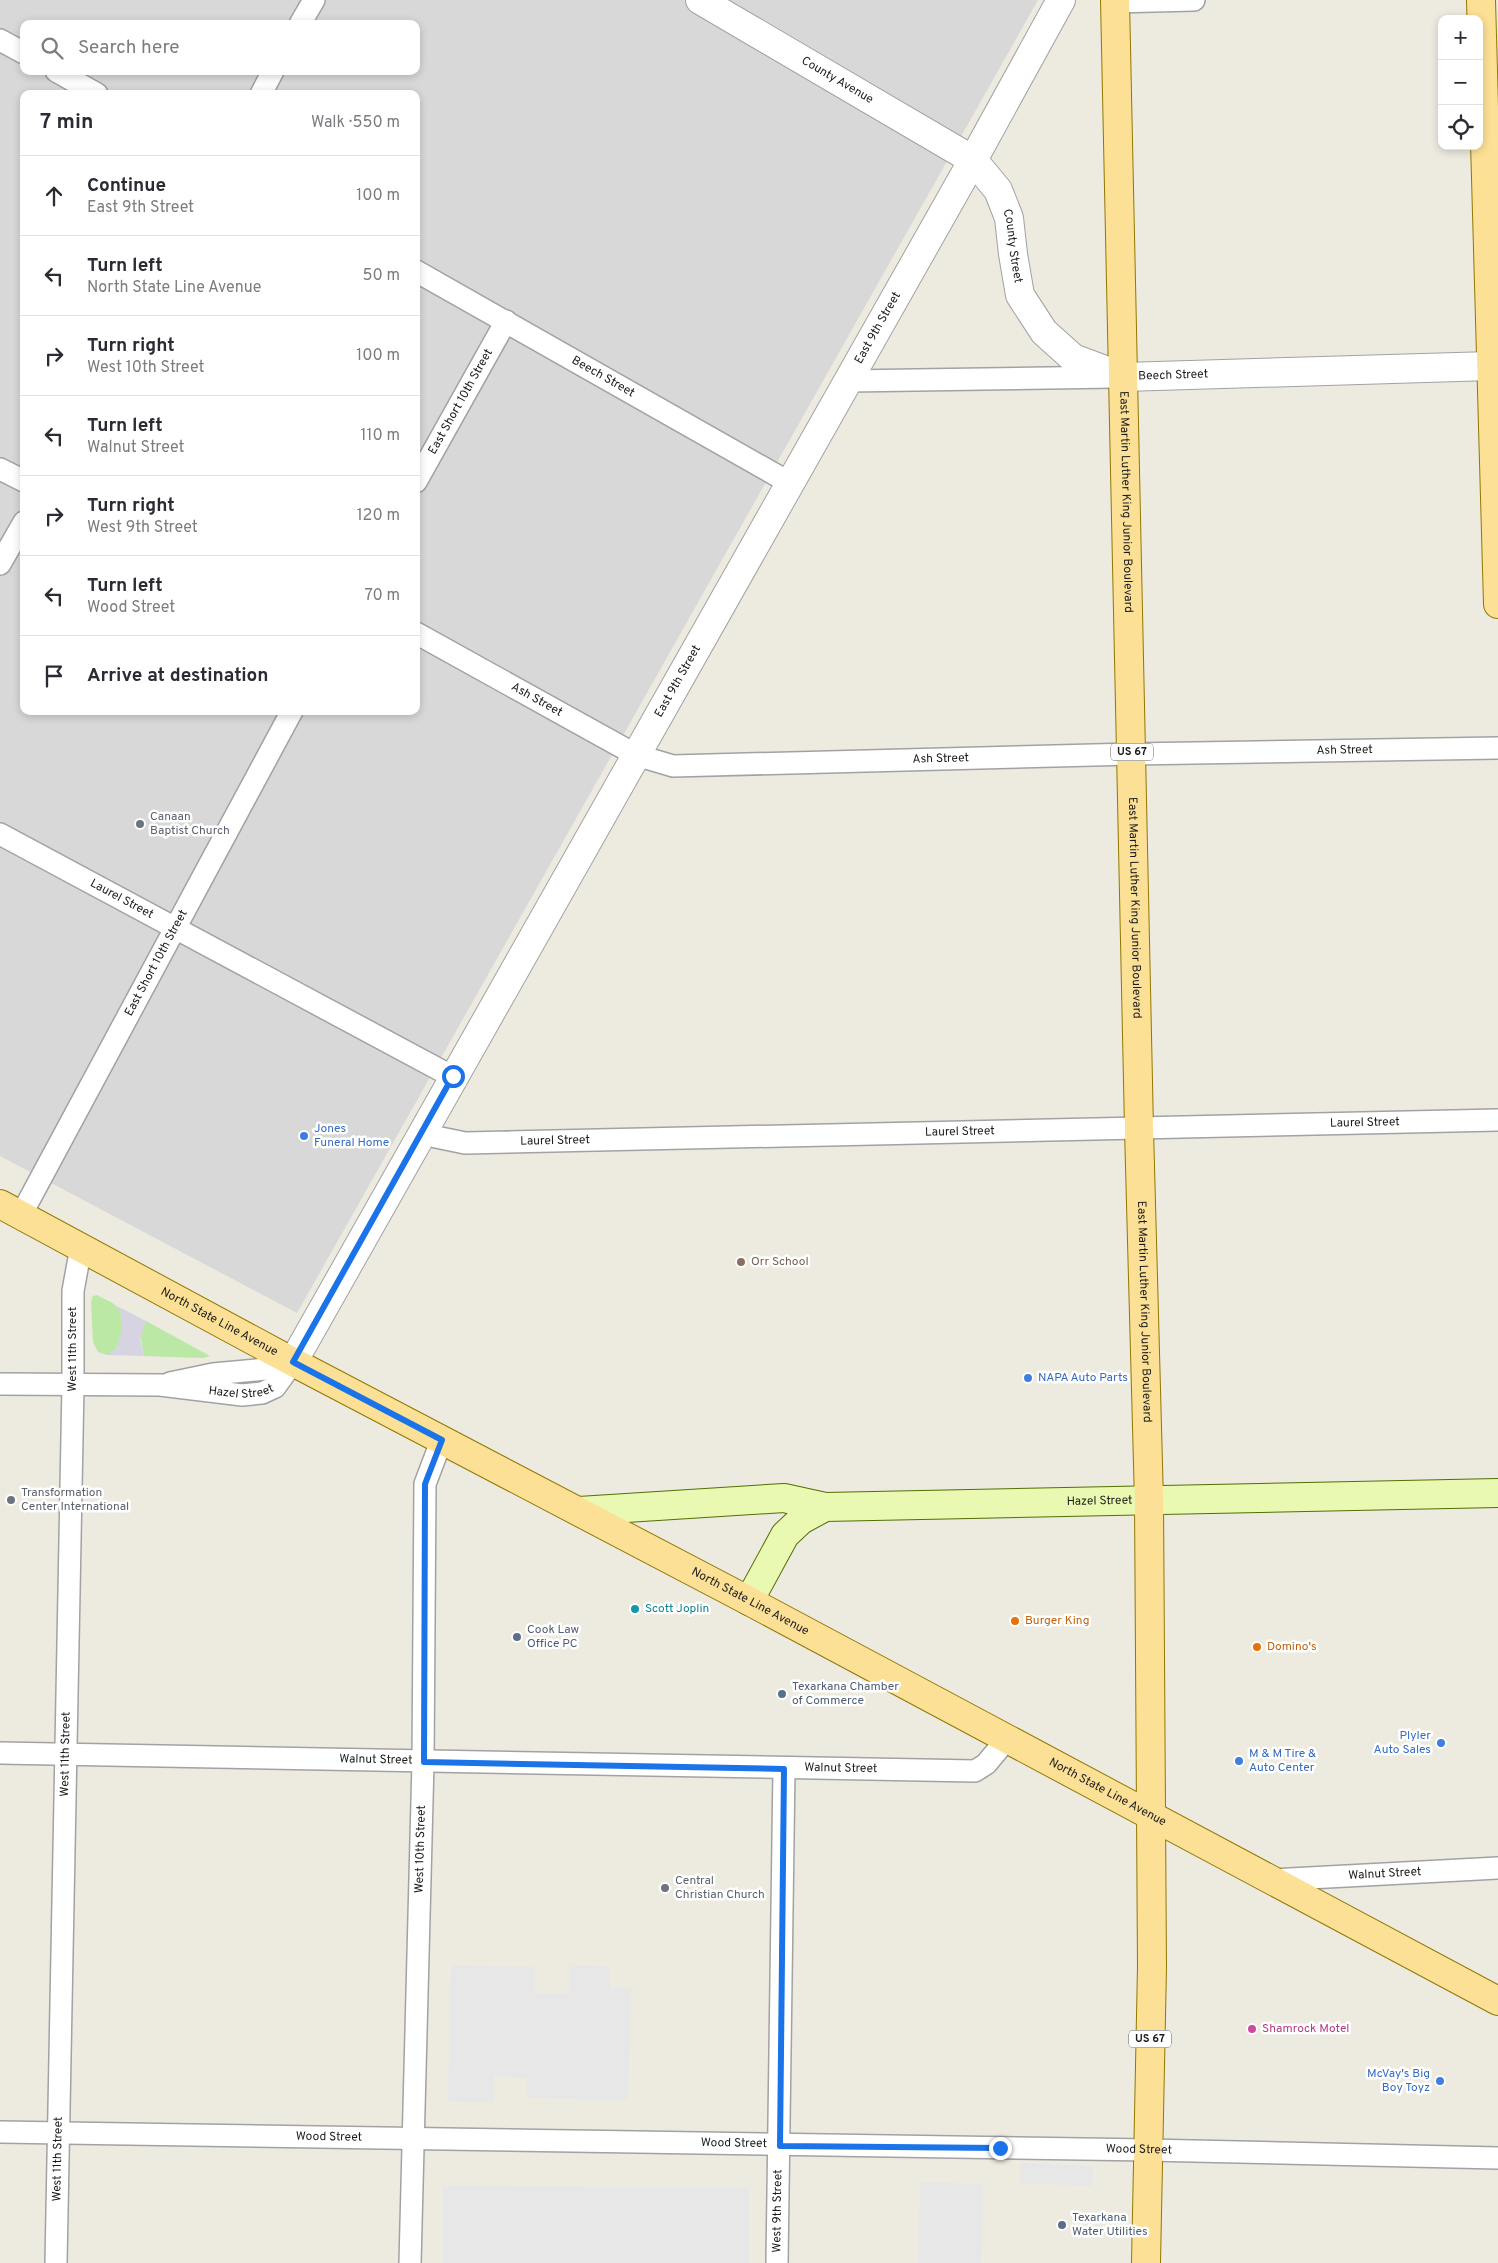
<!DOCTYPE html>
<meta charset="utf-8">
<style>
body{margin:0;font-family:Overpass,sans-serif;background:#f2f2f3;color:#2b2b33}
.controls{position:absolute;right:15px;top:15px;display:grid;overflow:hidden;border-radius:10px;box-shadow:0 2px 8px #0003}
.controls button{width:45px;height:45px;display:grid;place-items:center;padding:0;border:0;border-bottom:1px solid #e1e1e2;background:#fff;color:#2b2b33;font:25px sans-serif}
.stop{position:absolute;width:15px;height:15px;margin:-11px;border:4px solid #1a73e8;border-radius:50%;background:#fff}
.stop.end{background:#1a73e8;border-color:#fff;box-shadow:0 1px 5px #0008}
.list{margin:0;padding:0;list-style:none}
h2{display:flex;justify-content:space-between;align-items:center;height:65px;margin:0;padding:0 20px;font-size:21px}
h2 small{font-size:16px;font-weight:400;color:#7c7c81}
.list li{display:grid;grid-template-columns:32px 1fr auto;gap:15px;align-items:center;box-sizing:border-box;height:80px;padding:0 20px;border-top:1px solid #e1e1e2}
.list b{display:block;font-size:19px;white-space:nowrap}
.list p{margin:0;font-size:16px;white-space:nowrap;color:#7c7c81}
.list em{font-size:16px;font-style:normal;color:#7c7c81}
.icon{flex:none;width:28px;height:28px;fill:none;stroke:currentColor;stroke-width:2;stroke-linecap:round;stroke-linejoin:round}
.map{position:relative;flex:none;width:1498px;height:2263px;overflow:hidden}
.search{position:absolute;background:#fff;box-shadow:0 2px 8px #0003;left:20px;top:20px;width:400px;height:55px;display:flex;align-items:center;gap:12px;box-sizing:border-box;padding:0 18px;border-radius:10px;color:#7c7c81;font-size:19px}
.panel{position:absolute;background:#fff;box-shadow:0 2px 8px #0003;left:20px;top:90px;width:400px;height:625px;border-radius:10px}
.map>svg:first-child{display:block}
</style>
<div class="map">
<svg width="1498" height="2263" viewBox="0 0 1498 2263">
<rect width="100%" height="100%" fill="#edeae0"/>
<path fill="#d9d8d8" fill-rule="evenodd" d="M0 0H1038L297 1313 0 1156ZM24 24H416V71H24ZM24 94H416V711H24Z"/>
<g fill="#bbe8a4">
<path d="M97 1295C103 1299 114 1302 118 1308 126 1320 123 1351 107 1355L98 1352 93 1342 91 1302 93 1296Z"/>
<polygon points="146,1321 210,1356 203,1358 144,1356 140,1335"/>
</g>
<g fill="#e7e7e7">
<polygon points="451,1965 535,1967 534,1993 569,1994 570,1965 610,1966 610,1988 631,1989 628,2100 527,2098 527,2078 494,2076 493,2102 448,2101"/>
<polygon points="1021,2163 1093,2166 1092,2186 1020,2183"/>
<polygon points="920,2182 983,2184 981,2263 918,2263"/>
<polygon points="443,2186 749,2188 749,2263 443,2263"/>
</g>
<polygon fill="#d6d4e2" points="117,1306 146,1321 140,1339 144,1356 107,1355 117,1348 121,1333 121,1315"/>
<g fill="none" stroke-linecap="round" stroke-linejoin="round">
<defs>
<g id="minor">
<polyline points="1115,2 1194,0"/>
<polyline points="300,24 314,0"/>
<polyline points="0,40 24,53"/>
<polyline points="56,71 97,94"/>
<polyline points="261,94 273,71"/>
<path id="s1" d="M416 271 790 483"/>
<polyline points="848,381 1114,377"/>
<polyline points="0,469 24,481"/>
<path id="s2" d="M416 482 506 321"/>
<polyline points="0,564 24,522"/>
<path id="s3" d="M416 633 636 755 673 766 1132 754 1498 748"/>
<path id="s4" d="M0 834 453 1077"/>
<path id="s5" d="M423 1131 436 1137 465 1143 1498 1120"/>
<path id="s6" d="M21 1215 292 711"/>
<polyline points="170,1383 213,1374 266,1369 293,1362"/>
<path id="s7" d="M0 1384 160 1385 242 1395 262 1393 275 1387 293 1362"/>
<path id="s8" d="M0 1753 975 1771 986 1764 1007 1739"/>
<path id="s9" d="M1271 1880 1498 1868"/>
<path id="s10" d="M0 2132 1148 2150 1498 2158"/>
<path id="s11" d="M56 2263 73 1385V1291L81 1247"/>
<path id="s12" d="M410 2263 423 1762 425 1484 442 1439"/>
<path id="s13" d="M777 2263 784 1769"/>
</g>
<g id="tertiary">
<path id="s14" d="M700 0 973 160 998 190 1009 218 1013 254 1020 295 1044 332 1073 358 1124 377 1491 366"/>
<path id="s15" d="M293 1362 973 160 1061 0"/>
</g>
<g id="secondary">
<polyline points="579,1511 784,1498 825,1507"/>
<path id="s16" d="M749 1601 785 1535 801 1520 825 1507 1498 1493"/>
</g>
<g id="primary">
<path id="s17" d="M1115 0 1139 1129 1149 1501 1152 1967 1146 2263"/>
<polyline points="1481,0 1498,604"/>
<path id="s18" d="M0 1204 293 1362 749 1601 1498 2001"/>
</g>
</defs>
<use href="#minor" stroke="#a2a2a2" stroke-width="24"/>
<use href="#tertiary" stroke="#a2a2a2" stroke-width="30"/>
<use href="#secondary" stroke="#536f04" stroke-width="30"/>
<use href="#primary" stroke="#917800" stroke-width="30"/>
<use href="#minor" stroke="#fff" stroke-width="21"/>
<use href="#tertiary" stroke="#fff" stroke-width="28"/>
<use href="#secondary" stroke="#eaf9b1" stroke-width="28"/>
<use href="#primary" stroke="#fce096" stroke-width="28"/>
</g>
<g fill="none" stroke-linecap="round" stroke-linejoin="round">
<polyline stroke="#1a73e8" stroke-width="6" points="453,1076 293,1362 442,1440 425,1484 424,1762 784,1769 780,2146 1000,2148"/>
</g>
<g fill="#6b7280" stroke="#fff" stroke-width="2">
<circle cx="140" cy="824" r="5"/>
<circle cx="11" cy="1500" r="5"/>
<circle cx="665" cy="1888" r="5"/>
</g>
<g fill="#3f7fe0" stroke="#fff" stroke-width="2">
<circle cx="304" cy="1136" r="5"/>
<circle cx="1028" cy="1378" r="5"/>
<circle cx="1441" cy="1743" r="5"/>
<circle cx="1239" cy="1761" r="5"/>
<circle cx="1440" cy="2081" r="5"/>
</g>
<circle fill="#8d6e63" stroke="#fff" stroke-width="2" cx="741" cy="1262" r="5"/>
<circle fill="#0f9aa8" stroke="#fff" stroke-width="2" cx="635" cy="1609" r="5"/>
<g fill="#e8710a" stroke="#fff" stroke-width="2">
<circle cx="1015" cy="1621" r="5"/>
<circle cx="1257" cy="1647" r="5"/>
</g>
<g fill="#5c6f8a" stroke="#fff" stroke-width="2">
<circle cx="517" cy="1637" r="5"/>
<circle cx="782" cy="1694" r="5"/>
<circle cx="1062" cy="2225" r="5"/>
</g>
<circle fill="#d1479c" stroke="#fff" stroke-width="2" cx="1252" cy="2029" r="5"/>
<g text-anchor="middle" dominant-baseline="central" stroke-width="5" stroke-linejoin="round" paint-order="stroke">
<g fill="#fff" stroke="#5f5f5f" stroke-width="1">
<rect x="1111" y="743.5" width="42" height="17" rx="4"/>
<rect x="1129" y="2030.5" width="42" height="17" rx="4"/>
</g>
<g font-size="11" font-weight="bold" fill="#1b1b1b">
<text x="1132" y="752">US 67</text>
<text x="1150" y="2039">US 67</text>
</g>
<g font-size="12" fill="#1b1b1b" stroke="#fff">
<text stroke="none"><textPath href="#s14" startOffset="159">County Avenue</textPath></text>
<text stroke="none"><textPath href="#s14" startOffset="414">County Street</textPath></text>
<text stroke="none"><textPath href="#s15" startOffset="1188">East 9th Street</textPath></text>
<text stroke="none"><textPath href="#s1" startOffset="215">Beech Street</textPath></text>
<text stroke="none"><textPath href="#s14" startOffset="650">Beech Street</textPath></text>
<text stroke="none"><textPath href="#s2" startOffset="92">East Short 10th Street</textPath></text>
<text stroke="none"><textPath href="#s17" startOffset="502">East Martin Luther King Junior Boulevard</textPath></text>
<text stroke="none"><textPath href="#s15" startOffset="782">East 9th Street</textPath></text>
<text stroke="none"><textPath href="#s3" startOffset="138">Ash Street</textPath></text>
<text stroke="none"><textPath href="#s3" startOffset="962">Ash Street</textPath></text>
<text stroke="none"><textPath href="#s3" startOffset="558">Ash Street</textPath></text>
<text stroke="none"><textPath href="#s4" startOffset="138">Laurel Street</textPath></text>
<text stroke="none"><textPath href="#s17" startOffset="908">East Martin Luther King Junior Boulevard</textPath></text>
<text stroke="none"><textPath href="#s6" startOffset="286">East Short 10th Street</textPath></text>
<text stroke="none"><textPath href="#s5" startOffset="944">Laurel Street</textPath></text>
<text stroke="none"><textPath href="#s5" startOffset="539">Laurel Street</textPath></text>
<text stroke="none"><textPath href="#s5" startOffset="134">Laurel Street</textPath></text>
<text stroke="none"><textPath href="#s17" startOffset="1312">East Martin Luther King Junior Boulevard</textPath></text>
<text stroke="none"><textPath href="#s18" startOffset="249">North State Line Avenue</textPath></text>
<text stroke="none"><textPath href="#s11" startOffset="914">West 11th Street</textPath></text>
<text stroke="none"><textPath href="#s7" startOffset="242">Hazel Street</textPath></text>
<text stroke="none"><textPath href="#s16" startOffset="399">Hazel Street</textPath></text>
<text stroke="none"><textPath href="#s18" startOffset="849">North State Line Avenue</textPath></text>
<text stroke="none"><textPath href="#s11" startOffset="509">West 11th Street</textPath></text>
<text stroke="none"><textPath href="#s8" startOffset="376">Walnut Street</textPath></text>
<text stroke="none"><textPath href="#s8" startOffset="841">Walnut Street</textPath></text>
<text stroke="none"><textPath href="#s18" startOffset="1254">North State Line Avenue</textPath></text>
<text stroke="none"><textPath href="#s12" startOffset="414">West 10th Street</textPath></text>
<text stroke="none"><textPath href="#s9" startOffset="114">Walnut Street</textPath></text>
<text stroke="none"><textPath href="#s10" startOffset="329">Wood Street</textPath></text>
<text stroke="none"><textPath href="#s10" startOffset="734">Wood Street</textPath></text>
<text stroke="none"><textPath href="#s10" startOffset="1139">Wood Street</textPath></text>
<text stroke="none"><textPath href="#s11" startOffset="104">West 11th Street</textPath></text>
<text stroke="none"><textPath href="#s13" startOffset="52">West 9th Street</textPath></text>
</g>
<g font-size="12" fill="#5b616d" stroke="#fff" text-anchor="start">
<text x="150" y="817">Canaan<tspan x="150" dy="14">Baptist Church</tspan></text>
<text x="21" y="1493">Transformation<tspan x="21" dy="14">Center International</tspan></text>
<text x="675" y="1881">Central<tspan x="675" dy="14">Christian Church</tspan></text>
</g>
<g font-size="12" fill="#366cbe" stroke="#fff" text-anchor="start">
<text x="314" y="1129">Jones<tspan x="314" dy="14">Funeral Home</tspan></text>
<text x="1038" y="1378">NAPA Auto Parts</text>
<text x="1431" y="1736" text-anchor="end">Plyler<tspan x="1431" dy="14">Auto Sales</tspan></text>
<text x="1249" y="1754">M &amp; M Tire &amp;<tspan x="1249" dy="14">Auto Center</tspan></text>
<text x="1430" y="2074" text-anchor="end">McVay's Big<tspan x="1430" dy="14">Boy Toyz</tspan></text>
</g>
<g font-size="12" fill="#785e54" stroke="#fff" text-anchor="start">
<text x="751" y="1262">Orr School</text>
</g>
<g font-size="12" fill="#0d838f" stroke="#fff" text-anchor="start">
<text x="645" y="1609">Scott Joplin</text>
</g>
<g font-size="12" fill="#c56008" stroke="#fff" text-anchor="start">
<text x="1025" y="1621">Burger King</text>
<text x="1267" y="1647">Domino's</text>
</g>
<g font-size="12" fill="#4e5e75" stroke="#fff" text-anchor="start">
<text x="527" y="1630">Cook Law<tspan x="527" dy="14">Office PC</tspan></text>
<text x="792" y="1687">Texarkana Chamber<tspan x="792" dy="14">of Commerce</tspan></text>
<text x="1072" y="2218">Texarkana<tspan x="1072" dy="14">Water Utilities</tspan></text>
</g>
<g font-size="12" fill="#b23c85" stroke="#fff" text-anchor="start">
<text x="1262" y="2029">Shamrock Motel</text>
</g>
</g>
</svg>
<div class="controls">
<button>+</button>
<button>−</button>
<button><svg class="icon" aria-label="locate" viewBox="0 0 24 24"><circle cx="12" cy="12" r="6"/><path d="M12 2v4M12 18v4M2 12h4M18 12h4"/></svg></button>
</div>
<div class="stop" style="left:453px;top:1076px"></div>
<div class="stop end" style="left:1000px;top:2148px"></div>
<div class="search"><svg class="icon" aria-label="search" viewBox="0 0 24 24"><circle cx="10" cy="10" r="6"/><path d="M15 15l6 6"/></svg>Search here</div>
<section class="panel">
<h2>7 min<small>Walk · 550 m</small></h2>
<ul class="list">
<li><svg class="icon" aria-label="ahead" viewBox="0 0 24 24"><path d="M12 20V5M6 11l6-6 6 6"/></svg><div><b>Continue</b><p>East 9th Street</p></div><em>100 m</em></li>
<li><svg class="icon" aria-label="left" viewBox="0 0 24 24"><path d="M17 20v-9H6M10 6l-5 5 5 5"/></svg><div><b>Turn left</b><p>North State Line Avenue</p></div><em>50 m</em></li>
<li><svg class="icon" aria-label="right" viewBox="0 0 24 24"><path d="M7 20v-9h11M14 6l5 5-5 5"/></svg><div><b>Turn right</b><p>West 10th Street</p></div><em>100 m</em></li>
<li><svg class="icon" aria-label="left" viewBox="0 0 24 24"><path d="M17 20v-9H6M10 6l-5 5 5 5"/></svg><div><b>Turn left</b><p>Walnut Street</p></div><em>110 m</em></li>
<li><svg class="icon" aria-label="right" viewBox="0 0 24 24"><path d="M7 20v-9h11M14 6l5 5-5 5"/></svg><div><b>Turn right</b><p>West 9th Street</p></div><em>120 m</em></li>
<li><svg class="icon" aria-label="left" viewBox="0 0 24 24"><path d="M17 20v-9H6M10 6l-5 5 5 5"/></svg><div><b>Turn left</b><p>Wood Street</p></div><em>70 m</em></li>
<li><svg class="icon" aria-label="arrive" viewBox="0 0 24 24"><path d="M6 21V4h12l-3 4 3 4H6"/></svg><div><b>Arrive at destination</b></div></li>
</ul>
</section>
</div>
